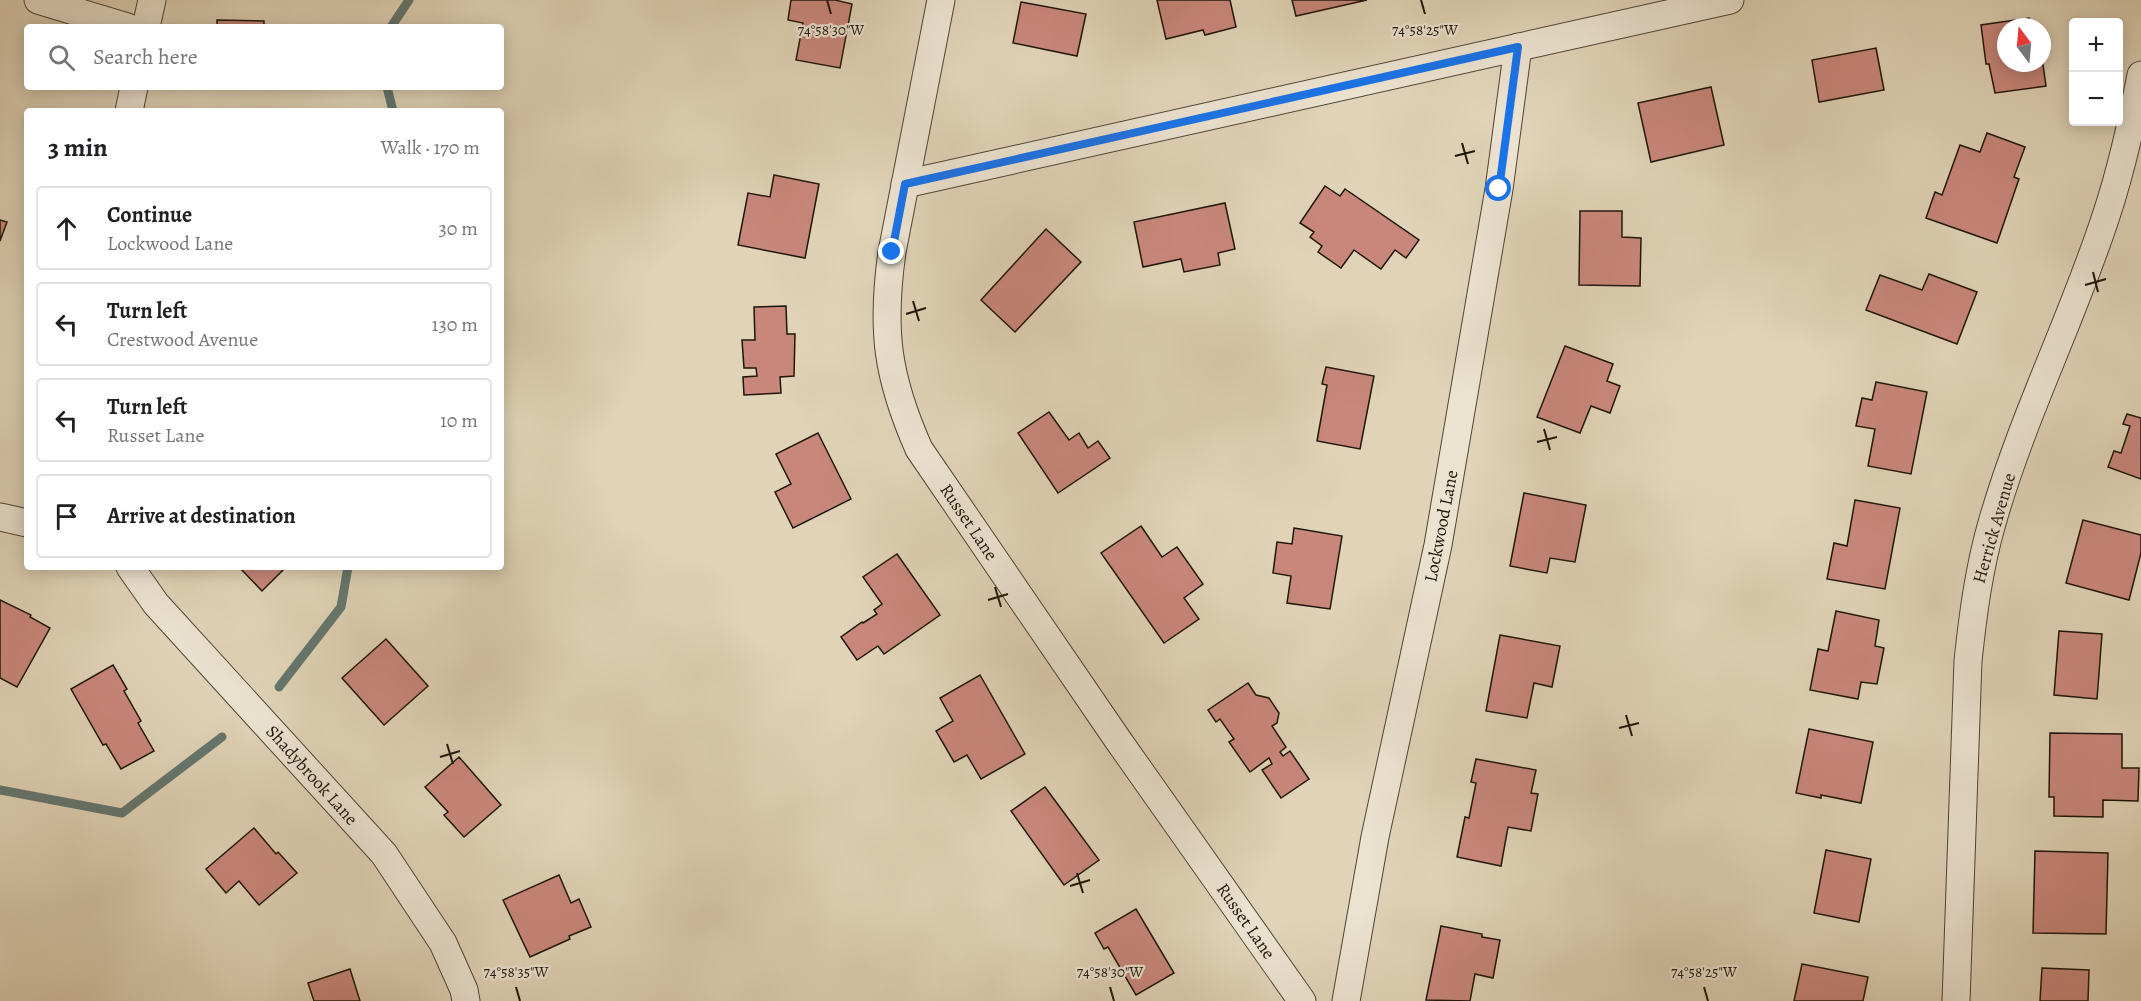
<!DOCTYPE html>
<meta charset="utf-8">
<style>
body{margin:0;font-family:Alegreya,serif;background:#f2f2f2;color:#202124}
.controls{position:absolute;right:18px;top:18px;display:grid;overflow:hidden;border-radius:6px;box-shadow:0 3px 15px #0003}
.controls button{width:54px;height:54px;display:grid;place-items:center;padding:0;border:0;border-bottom:2px solid #e0e0e0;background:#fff;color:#202124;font:30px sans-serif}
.compass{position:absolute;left:1997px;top:18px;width:54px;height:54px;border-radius:50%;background:#fff;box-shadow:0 3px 15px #0003;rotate:344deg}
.stop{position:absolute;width:18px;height:18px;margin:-14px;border:4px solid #1a73e8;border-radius:50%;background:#fff}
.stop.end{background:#1a73e8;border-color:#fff;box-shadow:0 2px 6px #0008}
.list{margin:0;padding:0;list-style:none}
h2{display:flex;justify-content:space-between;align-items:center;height:78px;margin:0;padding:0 24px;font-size:26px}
h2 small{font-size:20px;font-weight:400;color:#757577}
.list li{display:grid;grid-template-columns:39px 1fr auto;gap:18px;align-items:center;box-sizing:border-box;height:84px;margin:0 12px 12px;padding:0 12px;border:2px solid #e0e0e0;border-radius:6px}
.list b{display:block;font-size:22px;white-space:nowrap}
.list p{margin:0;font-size:20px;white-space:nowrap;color:#757577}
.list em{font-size:20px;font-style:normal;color:#757577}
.icon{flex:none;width:33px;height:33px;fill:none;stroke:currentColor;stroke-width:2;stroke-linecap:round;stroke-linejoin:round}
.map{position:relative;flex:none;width:2141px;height:1001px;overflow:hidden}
.search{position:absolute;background:#fff;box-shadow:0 3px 15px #0003;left:24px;top:24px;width:480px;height:66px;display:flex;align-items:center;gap:15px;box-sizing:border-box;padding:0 21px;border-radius:6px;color:#757577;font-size:22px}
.panel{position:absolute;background:#fff;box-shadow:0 3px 15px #0003;left:24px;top:108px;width:480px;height:462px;border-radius:6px}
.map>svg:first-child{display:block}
</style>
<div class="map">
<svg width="2141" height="1001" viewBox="0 0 2141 1001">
<rect width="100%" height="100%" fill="#e0d3b7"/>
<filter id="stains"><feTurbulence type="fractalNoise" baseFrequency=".00333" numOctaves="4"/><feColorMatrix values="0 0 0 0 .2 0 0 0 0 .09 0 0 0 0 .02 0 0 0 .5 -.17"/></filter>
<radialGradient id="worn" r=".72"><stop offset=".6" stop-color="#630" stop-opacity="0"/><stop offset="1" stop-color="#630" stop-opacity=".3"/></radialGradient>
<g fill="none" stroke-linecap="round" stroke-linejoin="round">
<g stroke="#657770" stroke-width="9">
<polyline points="391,27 409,0"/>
<polyline points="387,87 393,111"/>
<polyline points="279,687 341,607 348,567"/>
<polyline points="0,790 122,813 222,737"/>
</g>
</g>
<g fill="#c9877c" stroke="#1e160b" stroke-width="1.5">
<polygon points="791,0 835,0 852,4 840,68 796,60 803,23 788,20"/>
<polygon points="1157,0 1230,0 1236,27 1205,35 1203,30 1166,39"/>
<polygon points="1292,0 1367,0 1296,16"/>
<polygon points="1021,2 1086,14 1077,56 1013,43"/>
<polygon points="2029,18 2030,27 2006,27 2006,63 2042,63 2042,58 2046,86 1995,93 1989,64 1986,64 1981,25"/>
<polygon points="217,20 264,21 264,27 217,27"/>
<polygon points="1876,48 1884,90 1819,102 1812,60"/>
<polygon points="1711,87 1724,145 1651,162 1638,103"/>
<polygon points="1987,133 2025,147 2014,177 2019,179 1997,243 1926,218 1935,192 1942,195 1960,145 1980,152"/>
<polygon points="774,175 819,184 805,258 738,245 748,193 770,197"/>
<polygon points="1325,186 1340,196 1345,189 1419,240 1406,258 1395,250 1381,269 1354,250 1341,268 1318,252 1322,246 1310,237 1314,232 1300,223"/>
<polygon points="1225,203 1235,249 1218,253 1220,265 1184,272 1181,259 1143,267 1134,222"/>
<polygon points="1580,211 1622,211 1622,237 1641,238 1640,286 1579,285"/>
<polygon points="0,220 7,222 0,241"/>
<polygon points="1046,229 1081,262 1015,332 981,300"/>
<polygon points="1929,274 1977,292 1957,344 1866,310 1880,275 1922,290"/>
<polygon points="786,306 787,334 795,334 794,376 780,377 781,393 744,395 743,377 757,376 756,368 744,368 742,340 755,340 754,307"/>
<polygon points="1565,346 1613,364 1607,381 1620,386 1610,413 1591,406 1580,433 1537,417"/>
<polygon points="1326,367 1374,376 1360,449 1317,441 1327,385 1322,384"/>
<polygon points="1876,382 1927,392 1911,474 1868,466 1875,429 1856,426 1862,398 1872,400"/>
<polygon points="1049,412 1069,440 1079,433 1088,448 1098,441 1110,458 1058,493 1018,433"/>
<polygon points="2127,414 2141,418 2141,479 2108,467 2114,451 2121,453 2130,426 2123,424"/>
<polygon points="818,433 851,499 793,528 775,492 791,484 776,454"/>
<polygon points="1524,493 1586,505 1575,562 1550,558 1547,573 1510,566"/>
<polygon points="1855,500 1900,508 1885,589 1827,579 1834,543 1847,546"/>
<polygon points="2083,520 2141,535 2141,553 2129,600 2066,583"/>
<polygon points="1141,526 1162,557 1177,547 1203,584 1184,598 1199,619 1164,643 1101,553"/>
<polygon points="1294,528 1342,536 1330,609 1287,603 1291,576 1273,573 1277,542 1292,544"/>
<polygon points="897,554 940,615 884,654 878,646 857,660 841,637 862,622 863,623 877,614 874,610 882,604 863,577"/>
<polygon points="239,567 286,567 262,591"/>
<polygon points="0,600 31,615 30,617 50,628 17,687 0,678"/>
<polygon points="1836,611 1879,620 1875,646 1884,648 1877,684 1861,682 1858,699 1810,690 1818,649 1828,651"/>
<polygon points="2059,631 2102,634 2097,699 2054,695"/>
<polygon points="1500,635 1560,646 1552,687 1534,683 1527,718 1486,711"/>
<polygon points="386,639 428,686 384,725 342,678"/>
<polygon points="113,665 127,689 124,691 141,721 138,723 154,751 121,769 106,744 103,745 71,689"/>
<polygon points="980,675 1025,754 981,779 967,755 954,762 936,731 953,721 940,698"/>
<polygon points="1248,683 1256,695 1269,698 1279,713 1277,723 1272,726 1286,747 1280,752 1283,756 1290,751 1309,779 1281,798 1262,770 1272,764 1269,758 1250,772 1229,742 1234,739 1220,719 1216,722 1208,710"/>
<polygon points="1809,729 1873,742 1861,803 1821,795 1821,798 1796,793"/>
<polygon points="2050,733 2122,734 2122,768 2139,768 2138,801 2103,800 2103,817 2054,816 2054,797 2049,797"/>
<polygon points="459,757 501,805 464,837 444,815 448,812 425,787"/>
<polygon points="1476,759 1536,770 1531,793 1538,794 1531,831 1508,827 1501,866 1457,857 1465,817 1469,818 1476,783 1471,782"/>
<polygon points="1045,787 1099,860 1064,885 1011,811"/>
<polygon points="254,828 276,854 278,852 297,873 259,905 239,881 226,893 206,869"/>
<polygon points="1826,850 1871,859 1859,922 1814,913"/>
<polygon points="2035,851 2108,853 2106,934 2033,933"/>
<polygon points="559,875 571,903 579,899 591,927 569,936 570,939 530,957 503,900"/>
<polygon points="1136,909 1174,973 1136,995 1108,947 1104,949 1095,933"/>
<polygon points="1441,926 1482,934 1482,937 1500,940 1493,978 1475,974 1470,1001 1426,1000"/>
<polygon points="1802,964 1868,977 1863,1001 1794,1001"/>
<polygon points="2042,968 2089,970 2088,1001 2040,1001"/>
<polygon points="350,969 360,1001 314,1001 308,983"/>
</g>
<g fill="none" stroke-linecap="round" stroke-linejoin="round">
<defs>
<g id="street">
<polyline points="38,0 127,27"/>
<path d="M941 0 892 252C881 330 887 377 919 449L1118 740 1302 1001"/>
<polyline points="146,27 152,0"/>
<polyline points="129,111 134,87"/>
<polyline points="905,184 1730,0"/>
<polyline points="0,517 27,523"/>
<polyline points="130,567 156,604 384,854 443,943 464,990 466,1001"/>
<polyline points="1346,1001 1375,837 1438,545 1499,189 1518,47"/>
<path d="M1956 1001 1968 661C1973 614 1979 568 1992 523 2022 418 2072 320 2106 216 2121 171 2132 122 2141 75"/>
</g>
</defs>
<use href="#street" stroke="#4e4536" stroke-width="29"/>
<use href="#street" stroke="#ebe2d0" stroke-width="27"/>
</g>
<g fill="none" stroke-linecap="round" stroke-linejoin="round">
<polyline stroke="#1a73e8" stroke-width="8" points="892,252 905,184 1518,47 1499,189"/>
</g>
<path fill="none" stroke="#1e160b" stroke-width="2" d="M827 0 831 14M1421 0 1425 14M1462 143 1468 164M1455 156 1475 151M2093 272 2098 292M2085 285 2106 279M913 301 919 321M906 314 926 308M1544 429 1550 450M1537 442 1557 437M995 587 1001 607M988 600 1008 594M1626 715 1632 736M1619 728 1639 723M447 744 453 764M440 757 460 751M1077 873 1083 893M1070 886 1090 880M516 987 520 1001M1110 987 1114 1001M1704 987 1708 1001"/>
<g text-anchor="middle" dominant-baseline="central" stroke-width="4.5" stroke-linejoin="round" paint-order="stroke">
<g font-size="18" fill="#1e160b" stroke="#ebe2d0">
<text transform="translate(969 522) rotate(56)">Russet Lane</text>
<text transform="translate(1441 526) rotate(-79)">Lockwood Lane</text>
<text transform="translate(1994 528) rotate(-74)">Herrick Avenue</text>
<text transform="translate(312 775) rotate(48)">Shadybrook Lane</text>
<text transform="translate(1246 921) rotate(55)">Russet Lane</text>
</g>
</g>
<g font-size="15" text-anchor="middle" fill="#1e160b" stroke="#ebe2d0" stroke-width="4.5" stroke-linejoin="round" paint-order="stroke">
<text x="831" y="35">74°58'30"W</text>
<text x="1425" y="35">74°58'25"W</text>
<text x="516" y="977">74°58'35"W</text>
<text x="1110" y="977">74°58'30"W</text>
<text x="1704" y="977">74°58'25"W</text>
</g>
<rect width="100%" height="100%" filter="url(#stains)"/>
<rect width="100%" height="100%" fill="url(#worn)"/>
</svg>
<div class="controls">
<button>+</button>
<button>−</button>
</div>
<svg class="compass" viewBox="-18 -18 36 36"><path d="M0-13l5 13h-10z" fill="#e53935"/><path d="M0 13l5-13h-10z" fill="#757577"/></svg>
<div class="stop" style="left:1499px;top:189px"></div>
<div class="stop end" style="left:892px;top:252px"></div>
<div class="search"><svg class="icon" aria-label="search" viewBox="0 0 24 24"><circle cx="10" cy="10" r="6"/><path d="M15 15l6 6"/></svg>Search here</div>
<section class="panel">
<h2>3 min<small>Walk · 170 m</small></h2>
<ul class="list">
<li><svg class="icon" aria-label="ahead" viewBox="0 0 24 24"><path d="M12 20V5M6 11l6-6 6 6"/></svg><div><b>Continue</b><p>Lockwood Lane</p></div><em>30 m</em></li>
<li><svg class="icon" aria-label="left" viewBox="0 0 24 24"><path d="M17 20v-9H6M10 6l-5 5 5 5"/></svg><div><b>Turn left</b><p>Crestwood Avenue</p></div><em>130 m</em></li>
<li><svg class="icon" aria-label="left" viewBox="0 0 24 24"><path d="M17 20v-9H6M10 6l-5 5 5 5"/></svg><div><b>Turn left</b><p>Russet Lane</p></div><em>10 m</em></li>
<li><svg class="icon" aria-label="arrive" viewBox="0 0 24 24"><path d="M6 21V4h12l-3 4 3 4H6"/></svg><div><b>Arrive at destination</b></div></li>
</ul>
</section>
</div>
